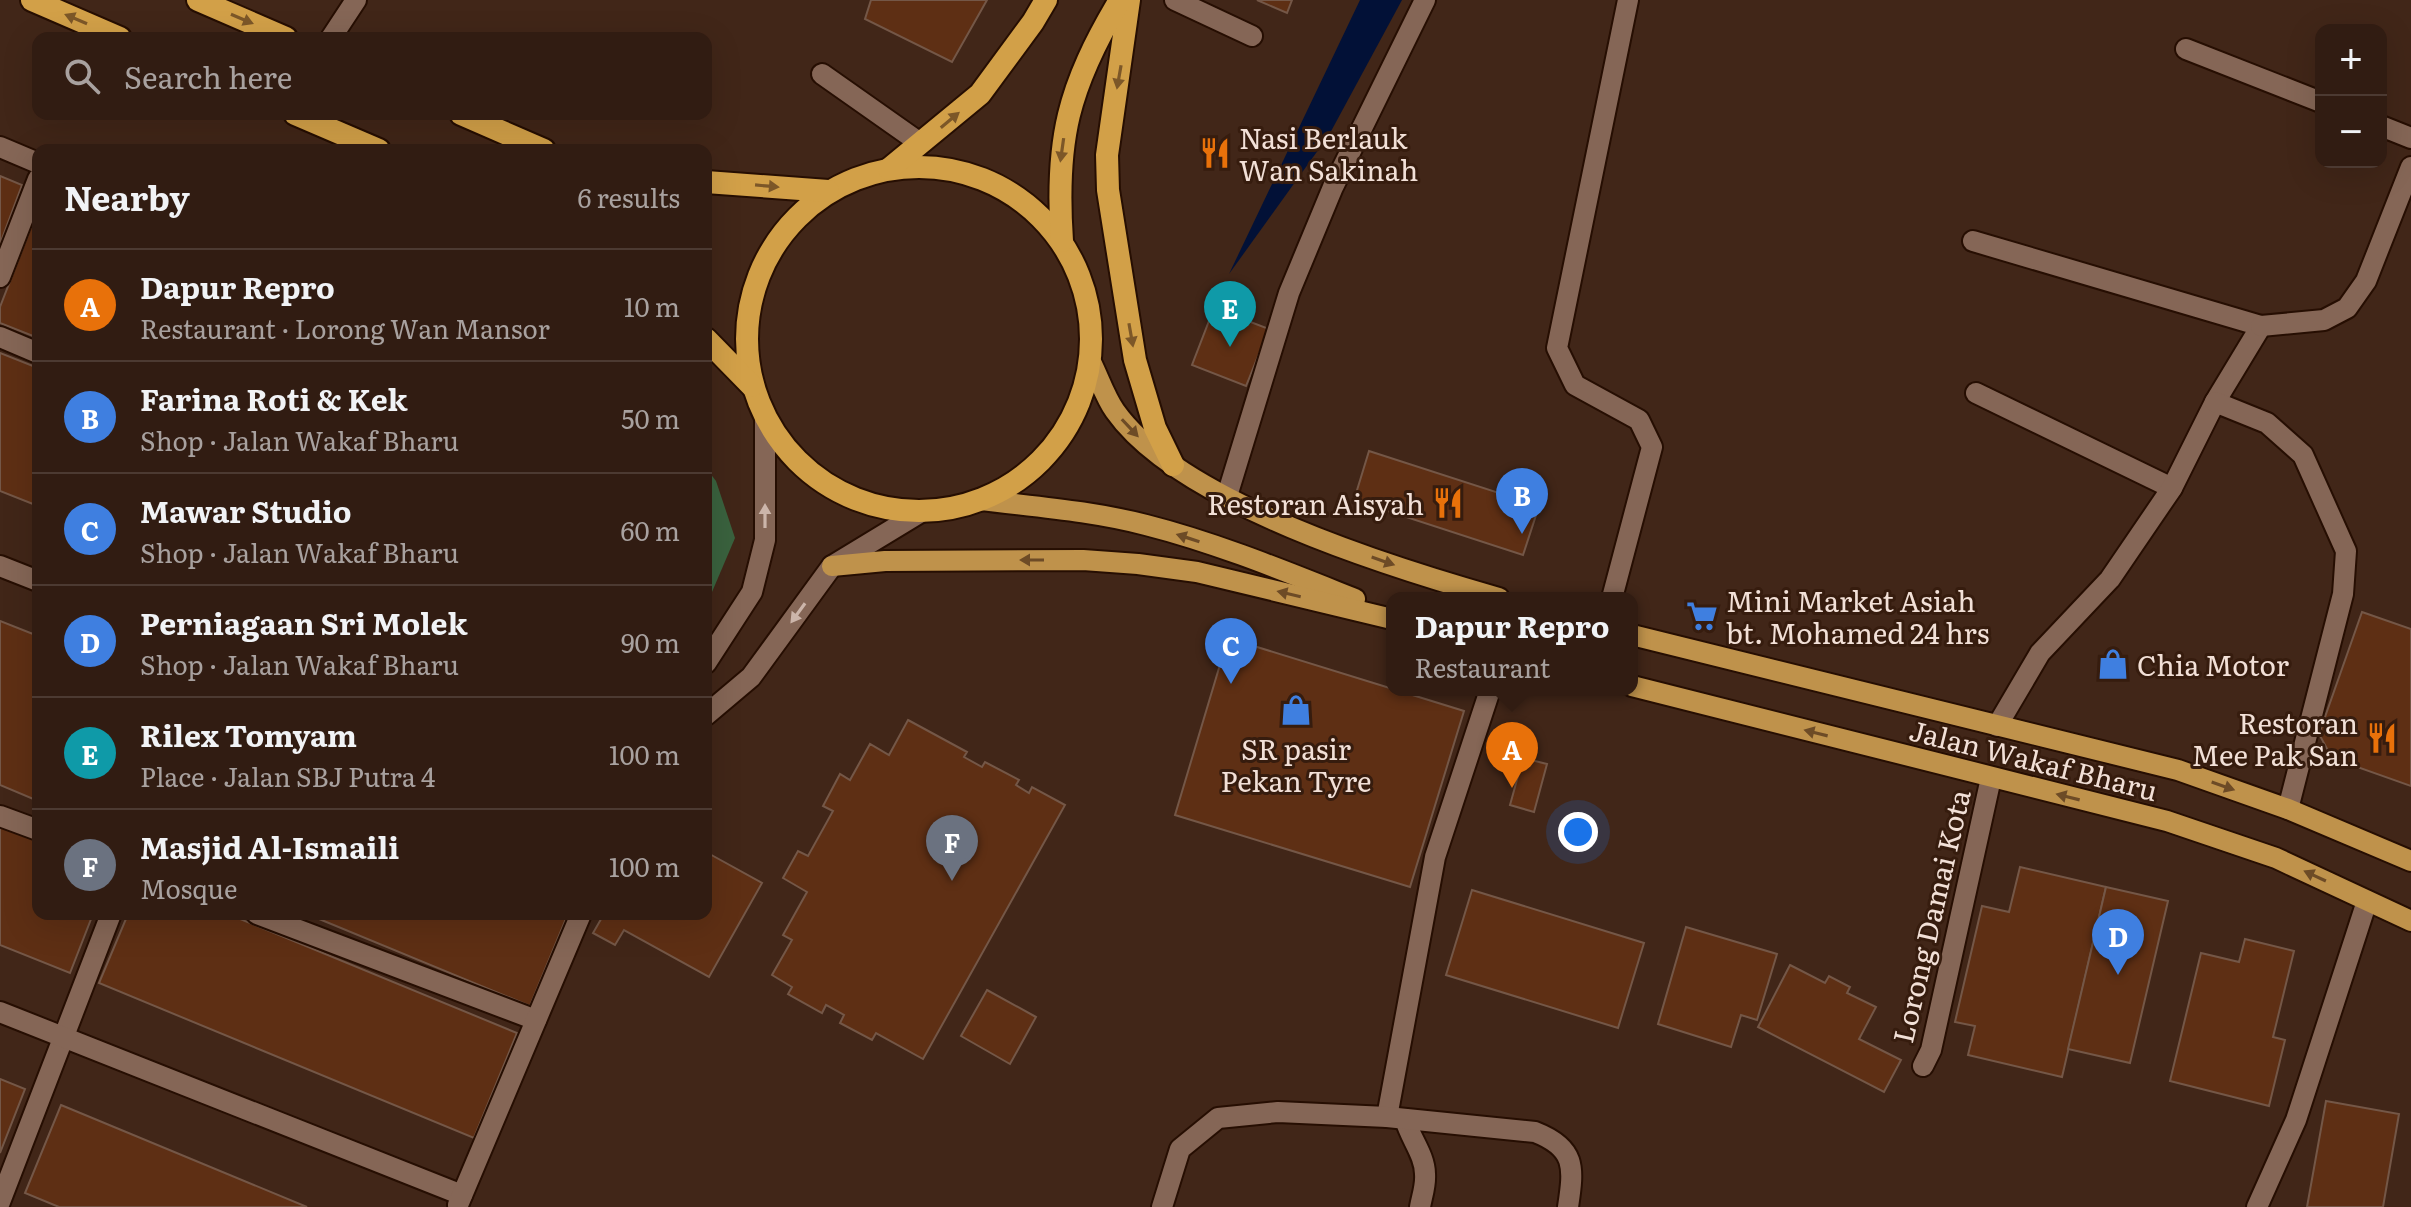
<!DOCTYPE html>
<meta charset="utf-8">
<style>
body{margin:0;font-family:Literata,serif;background:#3d2920;color:#f1f3f6}
.controls{position:absolute;right:24px;top:24px;display:grid;overflow:hidden;border-radius:16px;box-shadow:0 8px 32px #0002}
.controls button{width:72px;height:72px;display:grid;place-items:center;padding:0;border:0;border-bottom:2px solid #4c3a32;background:#311c12;color:#f1f3f6;font:40px sans-serif}
.you{position:absolute;left:1578px;top:832px;width:28px;height:28px;margin:-20px;border:6px solid #fff;border-radius:50%;background:#1a73e8;box-shadow:0 0 0 12px #1a73e833}
.badge{display:grid;place-items:center;width:52px;height:52px;border-radius:50%;background:#8bbbb9;color:#fff;font-size:26px;font-weight:700}
.pin{position:absolute;translate:-50% -66px;filter:drop-shadow(0 2px 4px #0008)}
.pin::after{content:'';position:absolute;top:42px;width:28px;height:24px;background:inherit;clip-path:polygon(0 0,100% 0,50% 100%)}
.popup{position:absolute;left:1386px;top:592px;width:252px;height:104px;box-sizing:border-box;display:grid;place-content:center;border-radius:16px;background:#311c12;filter:drop-shadow(0 2px 6px #0005);font-size:26px;white-space:nowrap;color:#a8a19f}
.popup b{font-size:30px;color:#f1f3f6}
.popup::after{content:'';position:absolute;left:50%;top:100%;margin-left:-16px;border:16px solid transparent;border-top-color:#311c12}
.list{margin:0;padding:0;list-style:none}
h2{display:flex;justify-content:space-between;align-items:center;height:104px;margin:0;padding:0 32px;font-size:34px}
h2 small{font-size:26px;font-weight:400;color:#a8a19f}
.list li{display:grid;grid-template-columns:52px 1fr auto;gap:24px;align-items:center;box-sizing:border-box;height:112px;padding:0 32px;border-top:2px solid #4c3a32}
.list b{display:block;font-size:30px;white-space:nowrap}
.list p{margin:0;font-size:26px;white-space:nowrap;color:#a8a19f}
.list em{font-size:26px;font-style:normal;color:#a8a19f}
.icon{flex:none;width:44px;height:44px;fill:none;stroke:currentColor;stroke-width:2;stroke-linecap:round;stroke-linejoin:round}
.map{position:relative;flex:none;width:2411px;height:1207px;overflow:hidden}
.search{position:absolute;background:#311c12;box-shadow:0 8px 32px #0002;left:32px;top:32px;width:680px;height:88px;display:flex;align-items:center;gap:20px;box-sizing:border-box;padding:0 28px;border-radius:16px;color:#a8a19f;font-size:30px}
.panel{position:absolute;background:#311c12;box-shadow:0 8px 32px #0002;left:32px;top:144px;width:680px;height:776px;border-radius:16px}
.map>svg:first-child{display:block}
</style>
<div class="map">
<svg width="2411" height="1207" viewBox="0 0 2411 1207">
<rect width="100%" height="100%" fill="#412618"/>
<polygon fill="#3a623e" points="706,468 716,481 735,538 712,592 706,600"/>
<polygon fill="#021137" points="1360,0 1402,0 1329,135 1229,274"/>
<g fill="#5e2f14" stroke="#745747" stroke-width="2">
<polygon points="871,0 987,0 952,62 865,19"/>
<polygon points="1257,0 1292,0 1287,13"/>
<polygon points="0,176 22,185 0,244"/>
<polygon points="38,209 38,338 0,323 0,307"/>
<polygon points="1214,308 1269,329 1246,386 1192,365"/>
<polygon points="0,353 38,368 38,506 0,491"/>
<polygon points="1369,451 1539,506 1523,555 1354,500"/>
<polygon points="2362,612 2411,629 2411,786 2332,758 2319,734"/>
<polygon points="0,621 38,636 38,801 0,785"/>
<polygon points="1228,638 1464,711 1410,887 1175,815"/>
<polygon points="908,720 967,752 964,757 982,767 985,762 1019,780 1016,785 1029,793 1032,787 1065,805 923,1059 876,1033 872,1040 840,1023 844,1015 826,1005 822,1013 788,994 792,987 772,975 792,940 783,935 807,892 783,878 798,851 808,856 833,811 823,806 840,774 850,780 870,744 889,755"/>
<polygon points="1523,758 1547,764 1534,812 1510,805"/>
<polygon points="0,824 38,839 38,914 93,914 70,973 0,945"/>
<polygon points="706,852 762,883 709,977 624,930 615,945 593,933 604,914 706,914"/>
<polygon points="2020,867 2106,887 2062,1077 1968,1055 1975,1026 1955,1022 1982,906 2009,912"/>
<polygon points="2106,887 2168,901 2130,1063 2068,1049"/>
<polygon points="1472,890 1644,943 1618,1028 1446,975"/>
<polygon points="128,914 228,914 517,1033 474,1138 99,983"/>
<polygon points="307,914 568,914 530,1006"/>
<polygon points="1686,927 1777,954 1757,1020 1741,1015 1731,1047 1658,1024"/>
<polygon points="2245,939 2294,951 2273,1037 2285,1040 2269,1106 2170,1081 2201,953 2239,962"/>
<polygon points="1790,965 1825,983 1829,976 1850,987 1847,993 1876,1007 1859,1039 1901,1060 1884,1092 1758,1027"/>
<polygon points="987,990 1036,1017 1010,1064 961,1036"/>
<polygon points="0,1079 25,1089 0,1153"/>
<polygon points="2326,1101 2399,1114 2383,1207 2307,1207"/>
<polygon points="61,1105 307,1207 59,1207 25,1193"/>
</g>
<g fill="none" stroke-linecap="round" stroke-linejoin="round">
<defs>
<g id="service">
<polyline points="1175,0 1252,36"/>
<polyline points="331,38 356,0"/>
<polyline points="822,74 920,143"/>
<polyline points="0,277 38,179"/>
<polyline points="0,337 38,353"/>
<polyline points="1976,393 2172,488"/>
<polyline points="0,816 38,830"/>
<polyline points="257,914 536,1020"/>
<polyline points="0,1202 111,914"/>
</g>
<g id="minor">
<polyline points="2186,49 2321,102"/>
<polyline points="2381,126 2411,138"/>
<polyline points="0,147 38,163"/>
<polyline points="1973,241 2261,326 2215,402 2172,488 2110,579 2040,653 1997,726"/>
<polyline points="2261,326 2324,320 2347,308 2366,281 2411,167"/>
<polyline points="2215,402 2267,423 2303,455 2346,551 2343,594 2288,809"/>
<polyline points="1227,496 1289,293 1333,187 1425,0"/>
<polyline points="0,566 38,581"/>
<polyline points="1612,598 1652,447 1639,420 1575,385 1557,348 1628,0"/>
<polyline points="706,663 752,592 765,540 765,419"/>
<polyline points="706,715 751,677 832,566 921,512"/>
<polyline points="0,1012 462,1195"/>
<polyline points="1923,1066 1931,1050 1991,778"/>
<polyline points="1387,1117 1435,857 1490,690"/>
<path d="M1405 1119C1410 1138 1425 1155 1425 1174 1426 1185 1422 1196 1420 1207"/>
<polyline points="458,1205 581,914"/>
<path d="M1162 1207 1180 1149 1218 1118 1278 1112 1387 1117 1535 1132C1576 1148 1574 1167 1568 1207"/>
<polyline points="2257,1207 2296,1120 2367,901"/>
</g>
<g id="primary">
<path d="M1091 362C1099 378 1105 397 1115 411 1180 503 1393 568 1499 598"/>
<path d="M981 500C1037 507 1092 511 1146 525 1217 543 1287 572 1355 599"/>
<polyline points="832,566 885,561 1083,560 1138,564 1197,572 1392,619"/>
<polyline points="1632,635 2178,770 2288,809 2411,861"/>
<polyline points="1632,686 2167,821 2276,858 2411,921"/>
</g>
<g id="trunk">
<polyline points="32,0 120,38"/>
<polyline points="198,0 286,38"/>
<polyline points="1129,0 1107,155 1108,190 1135,360 1155,428 1173,465"/>
<polyline points="295,114 379,150"/>
<polyline points="461,114 544,150"/>
<circle cx="919" cy="339" r="172"/>
<polyline points="889,169 980,94 1033,22 1046,0"/>
<polyline points="706,182 828,191"/>
<path d="M1062 241C1055 140 1068 87 1120 0"/>
<polyline points="706,339 752,386"/>
</g>
</defs>
<use href="#service" stroke="#260e02" stroke-width="24"/>
<use href="#minor" stroke="#260e02" stroke-width="24"/>
<use href="#primary" stroke="#260e02" stroke-width="24"/>
<use href="#trunk" stroke="#260e02" stroke-width="26"/>
<use href="#service" stroke="#856656" stroke-width="20"/>
<use href="#minor" stroke="#856656" stroke-width="20"/>
<use href="#primary" stroke="#bf924b" stroke-width="20"/>
<use href="#trunk" stroke="#d2a048" stroke-width="22"/>
</g>
<defs><path id="oneway-solid" d="M-6-.8H1V-3.2L6.5 0L1 3.2V.8H-6Z" transform="scale(2)"/></defs>
<g fill="#7c5728">
<use href="#oneway-solid" transform="translate(76 19) rotate(-157)"/>
<use href="#oneway-solid" transform="translate(242 19) rotate(23)"/>
<use href="#oneway-solid" transform="translate(1119 77) rotate(100)"/>
<use href="#oneway-solid" transform="translate(950 120) rotate(-40)"/>
<use href="#oneway-solid" transform="translate(1062 150) rotate(98)"/>
<use href="#oneway-solid" transform="translate(767 186) rotate(5)"/>
<use href="#oneway-solid" transform="translate(1131 335) rotate(80)"/>
</g>
<g fill="#6d4b26">
<use href="#oneway-solid" transform="translate(1130 428) rotate(47)"/>
<use href="#oneway-solid" transform="translate(1188 538) rotate(-162)"/>
<use href="#oneway-solid" transform="translate(1032 560) rotate(180)"/>
<use href="#oneway-solid" transform="translate(1383 561) rotate(19)"/>
<use href="#oneway-solid" transform="translate(1289 594) rotate(-167)"/>
<use href="#oneway-solid" transform="translate(1816 733) rotate(-166)"/>
<use href="#oneway-solid" transform="translate(2223 786) rotate(19)"/>
<use href="#oneway-solid" transform="translate(2068 797) rotate(-166)"/>
<use href="#oneway-solid" transform="translate(2315 876) rotate(-155)"/>
</g>
<g fill="#ccb5aa">
<use href="#oneway-solid" transform="translate(765 516) rotate(-90)"/>
<use href="#oneway-solid" transform="translate(798 613) rotate(126)"/>
</g>
<defs>
<symbol id="restaurant-bare" viewBox="-9 -9 18 18"><path d="M-5-6h1v4h1v-4h1v4h1v-4h1v5L-1.5 .5V6h-2V.5L-5-1ZM5-6V6H3V1.5H1.5Q1.5-4 5-6Z" fill="#e8710a" stroke="#361c0e" stroke-width="2.5" paint-order="stroke"/></symbol>
<symbol id="supermarket-bare" viewBox="-9 -9 18 18"><path d="M-6-5.5h2.5l.6 2H6L4.5 2H-2.5L-4.4-4H-6ZM-1.5 3.2a1.3 1.3 0 1 0 .1 0ZM3 3.2a1.3 1.3 0 1 0 .1 0Z" fill="#3f7fe0" stroke="#361c0e" stroke-width="2.5" paint-order="stroke"/></symbol>
<symbol id="shop-bare" viewBox="-9 -9 18 18"><path d="M-5-2.5h2.3a2.7 3.5 0 0 1 5.4 0H5L5.5 6h-11ZM-1.5-2.5h3a1.5 2.3 0 0 0-3 0Z" fill="#3f7fe0" stroke="#361c0e" stroke-width="2.5" paint-order="stroke"/></symbol>
</defs>
<g fill-rule="evenodd">
<use href="#restaurant-bare" x="1193" y="131" width="44" height="44"/>
<use href="#restaurant-bare" x="1426" y="481" width="44" height="44"/>
<use href="#supermarket-bare" x="1680" y="594" width="44" height="44"/>
<use href="#shop-bare" x="2091" y="642" width="44" height="44"/>
<use href="#shop-bare" x="1274" y="688" width="44" height="44"/>
<use href="#restaurant-bare" x="2360" y="716" width="44" height="44"/>
</g>
<g text-anchor="middle" dominant-baseline="central" stroke-width="6" stroke-linejoin="round" paint-order="stroke">
<g font-size="28" fill="#f2e0d7" stroke="#361c0e" text-anchor="start">
<text x="1239" y="137">Nasi Berlauk<tspan x="1239" dy="32">Wan Sakinah</tspan></text>
<text x="1424" y="503" text-anchor="end">Restoran Aisyah</text>
<text x="1726" y="600">Mini Market Asiah<tspan x="1726" dy="32">bt. Mohamed 24 hrs</tspan></text>
<text x="2137" y="664">Chia Motor</text>
<text x="2358" y="722" text-anchor="end">Restoran<tspan x="2358" dy="32">Mee Pak San</tspan></text>
<text x="1296" y="748" text-anchor="middle">SR pasir<tspan x="1296" dy="32">Pekan Tyre</tspan></text>
</g>
<g font-size="28" fill="#f2e0d7" stroke="#361c0e">
<text transform="translate(2034 759) rotate(14)">Jalan Wakaf Bharu</text>
<text transform="translate(1930 916) rotate(-77)">Lorong Damai Kota</text>
</g>
</g>
</svg>
<div class="controls">
<button>+</button>
<button>−</button>
</div>
<div class="you"></div>
<div class="pin badge" style="left:1512px;top:788px;background:#e8710a">A</div>
<div class="popup"><b>Dapur Repro</b>Restaurant</div>
<div class="pin badge" style="left:1522px;top:534px;background:#3f7fe0">B</div>
<div class="pin badge" style="left:1231px;top:684px;background:#3f7fe0">C</div>
<div class="pin badge" style="left:2118px;top:975px;background:#3f7fe0">D</div>
<div class="pin badge" style="left:1230px;top:347px;background:#0f9aa8">E</div>
<div class="pin badge" style="left:952px;top:881px;background:#6b7280">F</div>
<div class="search"><svg class="icon" aria-label="search" viewBox="0 0 24 24"><circle cx="10" cy="10" r="6"/><path d="M15 15l6 6"/></svg>Search here</div>
<section class="panel">
<h2>Nearby<small>6 results</small></h2>
<ul class="list">
<li><span class="badge" style="background:#e8710a">A</span><div><b>Dapur Repro</b><p>Restaurant · Lorong Wan Mansor</p></div><em>10 m</em></li>
<li><span class="badge" style="background:#3f7fe0">B</span><div><b>Farina Roti &amp; Kek</b><p>Shop · Jalan Wakaf Bharu</p></div><em>50 m</em></li>
<li><span class="badge" style="background:#3f7fe0">C</span><div><b>Mawar Studio</b><p>Shop · Jalan Wakaf Bharu</p></div><em>60 m</em></li>
<li><span class="badge" style="background:#3f7fe0">D</span><div><b>Perniagaan Sri Molek</b><p>Shop · Jalan Wakaf Bharu</p></div><em>90 m</em></li>
<li><span class="badge" style="background:#0f9aa8">E</span><div><b>Rilex Tomyam</b><p>Place · Jalan SBJ Putra 4</p></div><em>100 m</em></li>
<li><span class="badge" style="background:#6b7280">F</span><div><b>Masjid Al-Ismaili</b><p>Mosque</p></div><em>100 m</em></li>
</ul>
</section>
</div>
